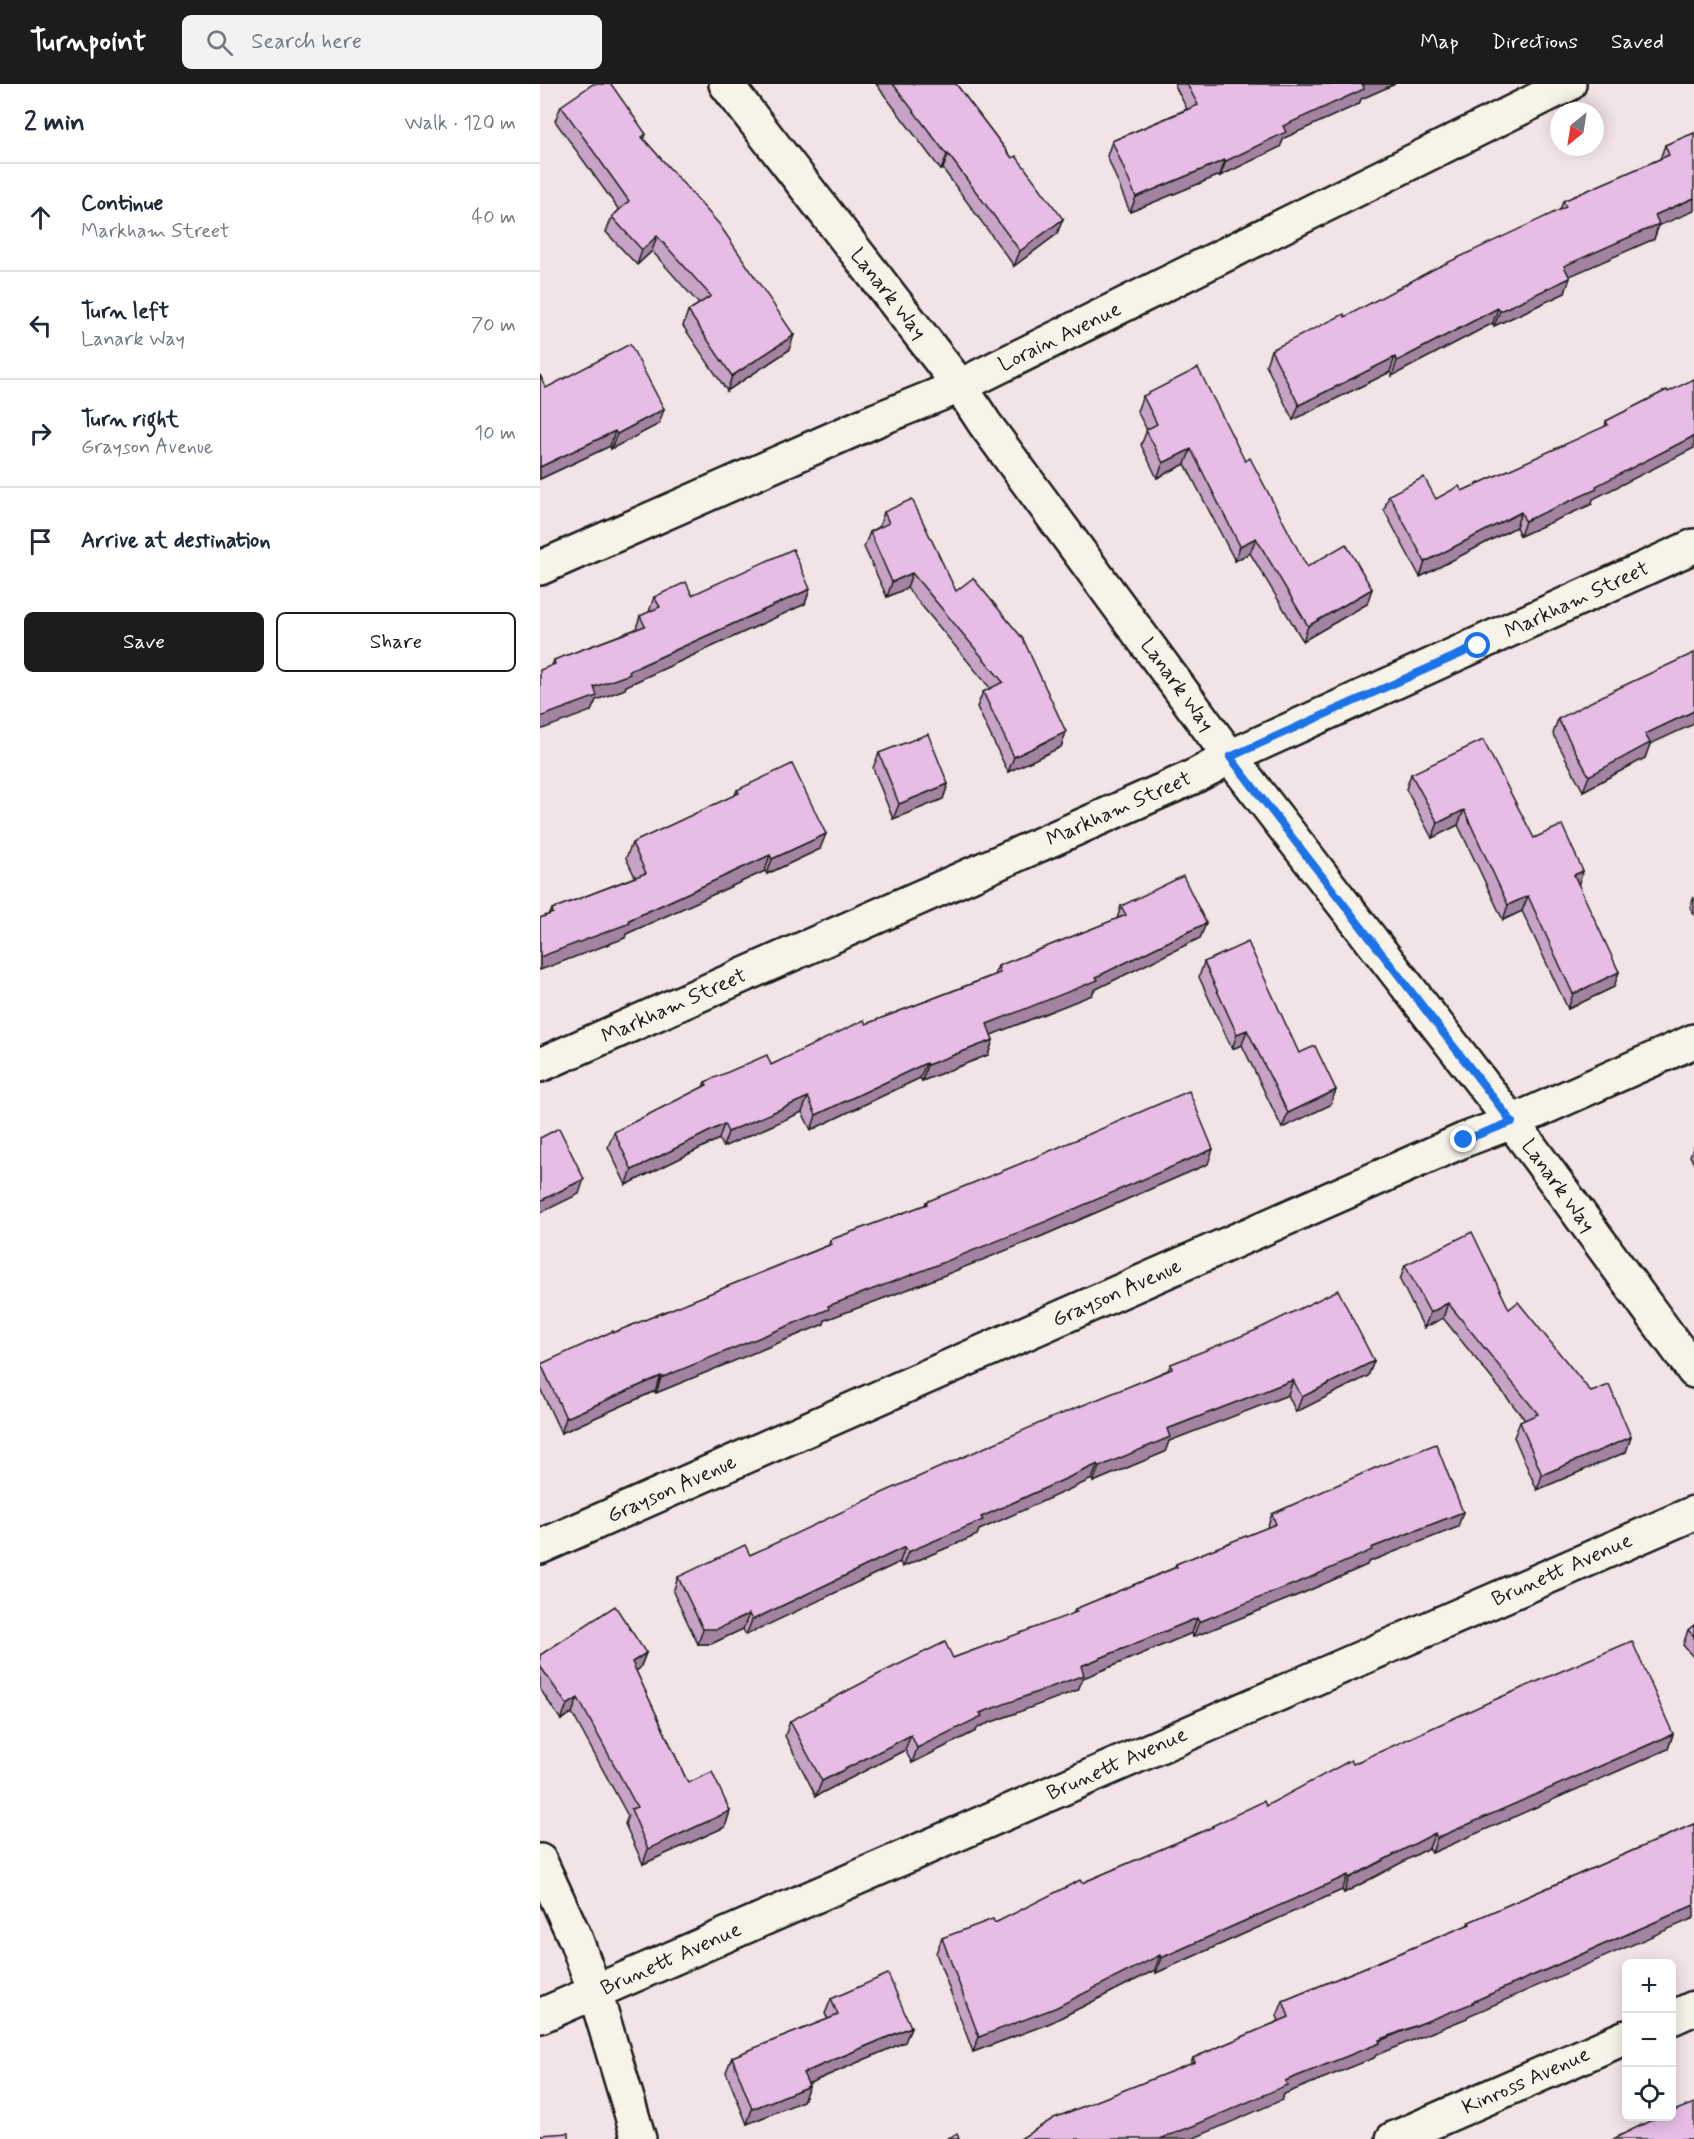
<!DOCTYPE html>
<meta charset="utf-8">
<style>
body{margin:0;font-family:Mynerve,sans-serif;background:#f2f2f3;color:#1f2937}
.controls{position:absolute;right:18px;bottom:18px;display:grid;overflow:hidden;border-radius:9px;box-shadow:0 3px 15px #0003}
.controls button{width:54px;height:54px;display:grid;place-items:center;padding:0;border:0;border-bottom:2px solid #e0e1e3;background:#fff;color:#1f2937;font:30px sans-serif}
.compass{position:absolute;left:1010px;top:18px;width:54px;height:54px;border-radius:50%;background:#fff;box-shadow:0 3px 15px #0003;rotate:210deg}
.stop{position:absolute;width:18px;height:18px;margin:-14px;border:4px solid #1a73e8;border-radius:50%;background:#fff}
.stop.end{background:#1a73e8;border-color:#fff;box-shadow:0 2px 6px #0008}
.list{margin:0;padding:0;list-style:none}
h2{display:flex;justify-content:space-between;align-items:center;height:78px;margin:0;padding:0 24px;font-size:26px}
h2 small{font-size:20px;font-weight:400;color:#747a83}
.list li{display:grid;grid-template-columns:39px 1fr auto;gap:18px;align-items:center;box-sizing:border-box;height:108px;padding:0 24px;border-top:2px solid #e0e1e3}
.list b{display:block;font-size:22px;white-space:nowrap}
.list p{margin:0;font-size:20px;white-space:nowrap;color:#747a83}
.list em{font-size:20px;font-style:normal;color:#747a83}
.actions{display:flex;gap:12px;padding:18px 24px}
.actions a{flex:1;padding:14px 0;border:2px solid #1c1c1c;border-radius:9px;text-align:center;font-size:21px;color:#1c1c1c}
.actions .main{background:#1c1c1c;color:#fff}
.icon{flex:none;width:33px;height:33px;fill:none;stroke:currentColor;stroke-width:2;stroke-linecap:round;stroke-linejoin:round}
.map{position:relative;flex:none;width:1154px;height:2055px;overflow:hidden}
header{display:flex;align-items:center;gap:36px;box-sizing:border-box;height:84px;padding:0 30px;background:#1c1c1c;color:#fff}
header strong{font-size:28px}
nav{display:flex;gap:33px;margin-inline-start:auto;font-size:21px}
.search{width:420px;height:54px;background:#f2f2f3;display:flex;align-items:center;gap:15px;box-sizing:border-box;padding:0 21px;border-radius:9px;color:#747a83;font-size:22px}
main{display:flex}
aside{flex:1;background:#fff}
.map>svg:first-child{display:block}
</style>
<header>
<strong>Turnpoint</strong>
<div class="search"><svg class="icon" aria-label="search" viewBox="0 0 24 24"><circle cx="10" cy="10" r="6"/><path d="M15 15l6 6"/></svg>Search here</div>
<nav><a>Map</a><a>Directions</a><a>Saved</a></nav>
</header>
<main>
<aside>
<h2>2 min<small>Walk · 120 m</small></h2>
<ul class="list">
<li><svg class="icon" aria-label="ahead" viewBox="0 0 24 24"><path d="M12 20V5M6 11l6-6 6 6"/></svg><div><b>Continue</b><p>Markham Street</p></div><em>40 m</em></li>
<li><svg class="icon" aria-label="left" viewBox="0 0 24 24"><path d="M17 20v-9H6M10 6l-5 5 5 5"/></svg><div><b>Turn left</b><p>Lanark Way</p></div><em>70 m</em></li>
<li><svg class="icon" aria-label="right" viewBox="0 0 24 24"><path d="M7 20v-9h11M14 6l5 5-5 5"/></svg><div><b>Turn right</b><p>Grayson Avenue</p></div><em>10 m</em></li>
<li><svg class="icon" aria-label="arrive" viewBox="0 0 24 24"><path d="M6 21V4h12l-3 4 3 4H6"/></svg><div><b>Arrive at destination</b></div></li>
</ul>
<div class="actions"><a class="main">Save</a><a>Share</a></div>
</aside>
<div class="map">
<svg width="1154" height="2055" viewBox="0 0 1154 2055">
<rect width="100%" height="100%" fill="#f2e3e7"/>
<filter id="ink" filterUnits="userSpaceOnUse"><feTurbulence type="fractalNoise" baseFrequency=".0167" numOctaves="2"/><feDisplacementMap in="SourceGraphic" scale="12" xChannelSelector="R" yChannelSelector="G"/><feConvolveMatrix kernelMatrix="1 2 1 2 8 2 1 2 1" color-interpolation-filters="sRGB"/></filter>
<g filter="url(#ink)">
<g fill="none" stroke-linecap="round" stroke-linejoin="round">
<defs>
<g id="minor">
<polyline points="0,484 336,336 420,302 1029,0"/>
<polyline points="0,981 655,692 690,673 1154,462"/>
<polyline points="0,1463 924,1056 972,1038 1154,957"/>
<polyline points="0,1777 36,1856 55,1908 99,2055"/>
<polyline points="1132,1934 1154,1924"/>
<polyline points="853,2055 1086,1953"/>
</g>
<g id="tertiary">
<polyline points="186,0 420,302 445,340 690,673 972,1038 1154,1287"/>
<polyline points="0,1932 1154,1429"/>
</g>
</defs>
<use href="#minor" stroke="#1c1c1c" stroke-width="38"/>
<use href="#tertiary" stroke="#1c1c1c" stroke-width="38"/>
<use href="#minor" stroke="#f7f3e8" stroke-width="33"/>
<use href="#tertiary" stroke="#f7f3e8" stroke-width="33"/>
</g>
<g fill="#c7a3c5" stroke="#1c1c1c" stroke-width="1.5">
<polygon points="336,0 416,0 472,74 517,150 474,182 403,85 401,86"/>
<polygon points="636,0 855,0 821,15 819,20 744,54 740,63 680,92 680,91 590,128 567,72 572,57 647,25 635,2"/>
<polygon points="21,22 106,50 104,56 249,266 187,307 143,242 148,227 159,220 112,167 97,181 66,148 72,133 79,126 15,37"/>
<polygon points="1154,49 1114,155 1029,192 1025,209 954,242 953,239 852,292 850,288 753,336 726,281 731,266 805,233 1020,126 1023,117 1120,75 1125,61"/>
<polygon points="0,291 6,304 119,340 71,365 70,362 0,395"/>
<polygon points="1127,306 1053,415 1052,420 980,452 976,443 880,493 844,426 849,411 896,415 922,407 1065,343 1066,337"/>
<polygon points="603,312 705,377 767,483 827,520 763,557 710,469 695,477 645,380 617,394 601,361 607,346 597,327"/>
<polygon points="344,428 416,507 526,648 521,663 468,688 437,623 443,608 450,604 367,504 347,513 324,463 330,448 339,443"/>
<polygon points="270,505 265,520 86,602 85,605 56,616 51,627 12,581 14,576 96,545 100,532 109,528 114,513"/>
<polygon points="1018,635 1110,660 1105,674 1043,707 1013,650"/>
<polygon points="339,669 408,700 403,715 353,735 333,684"/>
<polygon points="871,690 994,754 1043,787 1038,800 1074,903 1028,925 982,827 963,836 918,741 892,754 866,705"/>
<polygon points="197,706 280,765 227,790 225,787 86,850 85,854 0,886 0,834 10,830 12,825 95,793 86,774 92,759 195,711"/>
<polygon points="1154,813 1154,832 1150,823"/>
<polygon points="581,822 666,839 660,854 554,906 552,911 451,951 453,956 448,971 382,997 380,994 271,1046 262,1028 183,1063 179,1055 86,1101 68,1063 74,1048 163,1003 165,998 231,981 326,940 454,891 458,882 577,835"/>
<polygon points="664,878 796,1006 790,1021 742,1044 702,961 692,965 659,893"/>
<polygon points="1154,1062 1154,1080 1150,1072"/>
<polygon points="668,1080 502,1152 382,1200 285,1236 284,1240 116,1309 115,1307 21,1349 0,1304 0,1284 1,1280 73,1249 289,1161 290,1156 385,1121 386,1118"/>
<polygon points="865,1181 969,1225 1051,1308 1091,1353 1086,1368 997,1406 974,1353 980,1338 985,1336 903,1234 884,1244 860,1196"/>
<polygon points="834,1277 828,1292 756,1328 748,1311 629,1357 625,1368 553,1398 552,1395 439,1446 437,1451 362,1483 360,1478 206,1551 203,1545 171,1560 158,1560 133,1508 138,1493 210,1471 628,1286 631,1280"/>
<polygon points="732,1430 918,1443 828,1478 827,1481 763,1509 653,1553 652,1549 543,1594 538,1606 438,1643 436,1647 372,1679 365,1666 276,1712 245,1652 250,1637 413,1574 533,1530 535,1525 634,1484 636,1480 727,1444"/>
<polygon points="1154,1541 1154,1574 1143,1561 1148,1546"/>
<polygon points="106,1569 100,1584 96,1587 148,1699 190,1727 185,1743 103,1780 85,1740 88,1732 32,1629 21,1636 0,1605 0,1582"/>
<polygon points="1133,1650 1128,1665 892,1769 889,1764 804,1809 802,1806 616,1889 615,1886 510,1939 433,1968 396,1869 402,1854 455,1839 542,1799 671,1744 672,1742 726,1722 813,1680"/>
<polygon points="1154,1740 928,1932 927,1934 836,1971 834,1974 744,2010 742,2016 651,1979 653,1974 739,1937 737,1932 743,1917 928,1841 929,1838"/>
<polygon points="291,1915 371,1943 365,1958 268,2000 269,2002 263,2017 207,2040 186,1988 192,1973 288,1935 285,1930"/>
</g>
<g fill="#a284a0" stroke="#1c1c1c" stroke-width="1.5">
<polygon points="825,0 855,0 821,15 819,20 744,54 740,63 680,92 686,77 743,42"/>
<polygon points="408,70 403,85 401,86 407,71"/>
<polygon points="685,76 680,91 590,128 596,113"/>
<polygon points="1154,114 1154,127 1118,142 1114,155 1019,197 1024,182 1115,131"/>
<polygon points="523,135 517,150 474,182 480,167"/>
<polygon points="117,152 112,167 97,181 102,166"/>
<polygon points="1030,194 1025,209 954,242 960,227"/>
<polygon points="958,224 953,239 852,292 857,277"/>
<polygon points="254,251 249,266 187,307 192,292"/>
<polygon points="855,273 850,288 753,336 759,321"/>
<polygon points="124,325 119,340 71,365 77,350"/>
<polygon points="75,347 70,362 0,395 0,383"/>
<polygon points="1154,352 1154,364 1053,415 1052,420 980,452 985,437"/>
<polygon points="651,365 645,380 617,394 623,379"/>
<polygon points="981,428 976,443 880,493 885,478"/>
<polygon points="716,454 710,469 695,477 700,462"/>
<polygon points="372,489 367,504 347,513 352,498"/>
<polygon points="270,505 265,520 86,602 85,605 56,616 51,627 0,646 0,633 54,603"/>
<polygon points="832,505 827,520 763,557 768,542"/>
<polygon points="1154,627 1154,640 1110,660 1105,674 1043,707 1049,692 1105,650"/>
<polygon points="526,648 521,663 468,688 474,673"/>
<polygon points="408,700 403,715 353,735 359,720"/>
<polygon points="924,726 918,741 892,754 898,739"/>
<polygon points="286,750 280,765 227,790 232,775"/>
<polygon points="230,771 225,787 86,850 85,854 0,886 0,873 89,836"/>
<polygon points="1043,787 1038,802 1034,791"/>
<polygon points="988,812 982,827 963,836 968,821"/>
<polygon points="666,839 660,854 554,906 552,911 441,955 447,940 556,893"/>
<polygon points="1079,888 1074,903 1028,925 1033,910"/>
<polygon points="707,946 702,961 692,965 697,950"/>
<polygon points="453,956 448,971 382,997 387,981"/>
<polygon points="386,979 380,994 271,1046 276,1031"/>
<polygon points="796,1006 790,1021 742,1044 748,1029"/>
<polygon points="268,1013 262,1028 183,1063 188,1048"/>
<polygon points="184,1040 179,1055 86,1101 92,1086"/>
<polygon points="673,1065 668,1080 502,1152 382,1200 285,1236 284,1240 116,1309 121,1294 288,1222"/>
<polygon points="44,1095 39,1110 0,1129 0,1117"/>
<polygon points="908,1219 903,1234 884,1244 890,1229"/>
<polygon points="834,1277 828,1292 756,1328 762,1313"/>
<polygon points="121,1292 115,1307 21,1349 26,1334"/>
<polygon points="753,1296 748,1311 629,1357 625,1368 553,1398 559,1383 627,1345"/>
<polygon points="1091,1353 1086,1368 997,1406 1002,1391"/>
<polygon points="558,1380 552,1395 439,1446 437,1451 362,1483 368,1468 441,1433"/>
<polygon points="923,1428 918,1443 828,1478 827,1481 763,1509 653,1553 659,1538 831,1464"/>
<polygon points="365,1463 360,1478 206,1551 212,1536"/>
<polygon points="209,1530 203,1545 171,1560 158,1560 163,1545"/>
<polygon points="657,1534 652,1549 543,1594 538,1606 438,1643 436,1647 372,1679 377,1664 440,1629 541,1582"/>
<polygon points="106,1569 100,1584 87,1593 92,1578"/>
<polygon points="38,1614 32,1629 21,1636 27,1621"/>
<polygon points="1133,1650 1128,1665 892,1769 897,1754"/>
<polygon points="371,1651 365,1666 276,1712 282,1697"/>
<polygon points="190,1727 185,1743 103,1780 108,1765"/>
<polygon points="895,1749 889,1764 804,1809 809,1794"/>
<polygon points="808,1791 802,1806 616,1889 621,1874"/>
<polygon points="1154,1821 1154,1834 928,1932 927,1934 836,1971 834,1974 744,2010 742,2016 652,2055 620,2055 745,1997 932,1918"/>
<polygon points="620,1871 615,1886 510,1939 433,1968 439,1953"/>
<polygon points="371,1943 365,1958 258,2004 263,1989"/>
<polygon points="269,2002 263,2017 207,2040 212,2025"/>
</g>
<g fill="#e7bde5" stroke="#1c1c1c" stroke-width="1.5">
<polygon points="53,0 71,0 106,50 102,53 179,140 254,251 192,292 148,227 171,212 117,152 102,166 72,133 89,117 21,22"/>
<polygon points="353,0 416,0 472,74 476,72 523,135 480,167 408,70 407,71"/>
<polygon points="647,0 825,0 823,1 824,5 743,42 746,48 686,77 685,76 596,113 572,57 658,21"/>
<polygon points="1154,49 1154,114 1115,131 1119,140 1024,182 1030,194 960,227 958,224 857,277 855,273 759,321 731,266 804,230 805,233 894,185 1026,123 1023,117 1129,71 1125,61"/>
<polygon points="90,260 124,325 77,350 75,347 0,383 0,291 6,304"/>
<polygon points="658,284 705,377 710,374 767,483 806,460 832,505 768,542 716,454 700,462 651,365 623,379 606,346 617,340 603,312"/>
<polygon points="1154,295 1154,352 1056,402 1057,405 985,437 981,428 885,478 849,411 884,393 896,415 919,402 922,407 1068,341 1066,337 1127,306 1128,308"/>
<polygon points="372,415 416,507 433,494 483,555 526,648 474,673 443,608 463,598 372,489 352,498 330,448 349,439 344,428"/>
<polygon points="253,465 270,505 89,587 90,590 54,603 57,612 0,633 0,586 15,580 14,576 105,542 100,532 120,523 114,513 146,498 152,511"/>
<polygon points="1154,569 1154,627 1105,650 1110,659 1049,692 1018,635 1070,608"/>
<polygon points="388,650 408,700 359,720 339,669"/>
<polygon points="943,656 994,754 1022,741 1043,787 1034,791 1079,888 1033,910 988,812 968,821 924,726 898,739 871,690"/>
<polygon points="252,680 286,750 232,775 230,771 89,836 90,839 0,873 0,834 13,829 12,825 106,789 92,759 199,709 197,706"/>
<polygon points="643,792 666,839 556,893 558,896 447,940 453,956 387,981 386,979 276,1031 268,1013 188,1048 184,1040 92,1086 74,1048 167,1001 165,998 227,971 231,981 324,936 326,940 460,889 458,882 586,831 581,822"/>
<polygon points="708,858 759,969 775,962 796,1006 748,1029 707,946 697,950 664,878"/>
<polygon points="649,1007 673,1065 507,1137 387,1185 288,1222 289,1225 121,1294 121,1292 26,1334 1,1280 73,1247 73,1249 292,1160 290,1156 387,1120 386,1118 482,1079"/>
<polygon points="19,1044 44,1095 0,1117 0,1054"/>
<polygon points="932,1148 969,1225 978,1218 1051,1308 1069,1301 1091,1353 1002,1391 980,1338 998,1330 908,1219 890,1229 865,1181"/>
<polygon points="798,1206 834,1277 762,1313 753,1296 627,1345 630,1353 559,1383 558,1380 441,1433 443,1436 368,1468 365,1463 212,1536 209,1530 177,1545 163,1545 138,1493 205,1461 210,1471 342,1409 509,1335 632,1285 631,1280 714,1247"/>
<polygon points="896,1360 923,1428 831,1464 832,1466 769,1494 659,1538 657,1534 541,1582 544,1591 440,1629 442,1632 377,1664 371,1651 282,1697 250,1637 341,1589 405,1558 413,1574 537,1528 535,1525 637,1483 636,1480 736,1440 732,1430 835,1384"/>
<polygon points="75,1522 106,1569 92,1578 148,1699 172,1688 190,1727 108,1765 91,1725 97,1723 38,1614 27,1621 0,1582 0,1571"/>
<polygon points="1154,1541 1154,1552 1148,1546"/>
<polygon points="1092,1557 1133,1650 897,1754 895,1749 809,1794 808,1791 621,1874 620,1871 515,1924 439,1953 402,1854 453,1835 455,1839 540,1796 542,1799 673,1743 672,1742 724,1717 726,1722 811,1676 813,1680 947,1619"/>
<polygon points="1154,1740 1154,1821 932,1918 933,1919 839,1956 840,1959 745,1997 747,2001 653,2042 620,2055 480,2055 514,2034 655,1978 653,1974 749,1933 743,1917 930,1840 929,1838"/>
<polygon points="348,1890 371,1943 263,1989 269,2002 212,2025 192,1973 298,1931 291,1915"/>
<polygon points="1154,2019 1154,2055 1073,2055 1120,2032 1131,2032 1131,2028"/>
<polygon points="29,2049 29,2055 0,2055 0,2051"/>
<polygon points="417,2050 419,2055 406,2055"/>
</g>
</g>
<g fill="none" stroke-linecap="round" stroke-linejoin="round" filter="url(#ink)">
<polyline stroke="#1a73e8" stroke-width="8" points="924,1056 972,1038 690,673 938,562"/>
</g>
<g text-anchor="middle" dominant-baseline="central" stroke-width="5" stroke-linejoin="round" paint-order="stroke">
<g font-size="21" fill="#1c1c1c" stroke="#f7f3e8">
<text transform="translate(348 210) rotate(52)">Lanark Way</text>
<text transform="translate(520 253) rotate(-26)">Lorain Avenue</text>
<text transform="translate(1037 516) rotate(-25)">Markham Street</text>
<text transform="translate(637 601) rotate(54)">Lanark Way</text>
<text transform="translate(579 725) rotate(-24)">Markham Street</text>
<text transform="translate(134 922) rotate(-24)">Markham Street</text>
<text transform="translate(1018 1102) rotate(54)">Lanark Way</text>
<text transform="translate(577 1209) rotate(-24)">Grayson Avenue</text>
<text transform="translate(132 1405) rotate(-24)">Grayson Avenue</text>
<text transform="translate(1022 1486) rotate(-24)">Brunett Avenue</text>
<text transform="translate(577 1680) rotate(-24)">Brunett Avenue</text>
<text transform="translate(131 1875) rotate(-24)">Brunett Avenue</text>
<text transform="translate(986 1997) rotate(-24)">Kinross Avenue</text>
</g>
</g>
</svg>
<div class="controls">
<button>+</button>
<button>−</button>
<button><svg class="icon" aria-label="locate" viewBox="0 0 24 24"><circle cx="12" cy="12" r="6"/><path d="M12 2v4M12 18v4M2 12h4M18 12h4"/></svg></button>
</div>
<svg class="compass" viewBox="-18 -18 36 36"><path d="M0-13l5 13h-10z" fill="#e53935"/><path d="M0 13l5-13h-10z" fill="#747a83"/></svg>
<div class="stop" style="left:938px;top:562px"></div>
<div class="stop end" style="left:924px;top:1056px"></div>
</div>
</main>
